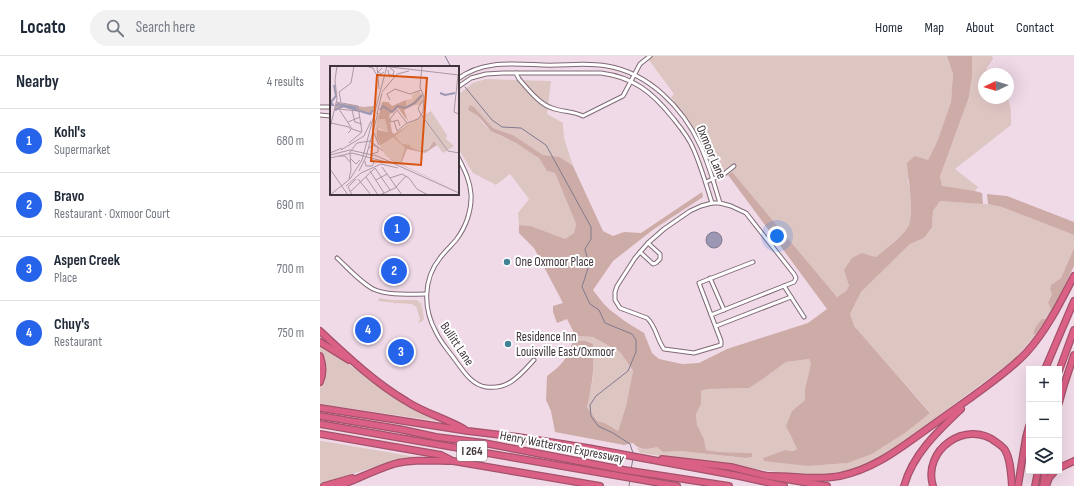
<!DOCTYPE html>
<meta charset="utf-8">
<style>
body{margin:0;font-family:"Sofia Sans Condensed",sans-serif;background:#f2f2f3;color:#1f2937}
.controls{position:absolute;right:12px;bottom:12px;display:grid;overflow:hidden;border-radius:0px;box-shadow:0 4px 16px #0002}
.controls button{width:36px;height:36px;display:grid;place-items:center;padding:0;border:0;border-bottom:1px solid #e0e1e3;background:#fff;color:#1f2937;font:20px sans-serif}
.compass{position:absolute;left:658px;top:12px;width:36px;height:36px;border-radius:50%;background:#fff;box-shadow:0 4px 16px #0002;rotate:266deg}
.you{position:absolute;left:457px;top:180px;width:14px;height:14px;margin:-10px;border:3px solid #fff;border-radius:50%;background:#1a73e8;box-shadow:0 0 0 6px #1a73e833}
.badge{display:grid;place-items:center;width:26px;height:26px;border-radius:50%;background:#2563eb;color:#fff;font-size:13px;font-weight:700}
.pin{position:absolute;translate:-50% -50%;border:2px solid #fff;box-shadow:0 1px 4px #0006}
.list{margin:0;padding:0;list-style:none}
h2{display:flex;justify-content:space-between;align-items:center;height:52px;margin:0;padding:0 16px;font-size:17px}
h2 small{font-size:13px;font-weight:400;color:#747a83}
.list li{display:grid;grid-template-columns:26px 1fr auto;gap:12px;align-items:center;box-sizing:border-box;height:64px;padding:0 16px;border-top:1px solid #e0e1e3}
.list b{display:block;font-size:15px;white-space:nowrap}
.list p{margin:0;font-size:13px;white-space:nowrap;color:#747a83}
.list em{font-size:13px;font-style:normal;color:#747a83}
.icon{flex:none;width:22px;height:22px;fill:none;stroke:currentColor;stroke-width:2;stroke-linecap:round;stroke-linejoin:round}
.map{position:relative;flex:none;width:754px;height:430px;overflow:hidden}
header{display:flex;align-items:center;gap:24px;box-sizing:border-box;height:56px;padding:0 20px;background:#fff;border-bottom:1px solid #e0e1e3}
header strong{font-size:19px}
nav{display:flex;gap:22px;margin-inline-start:auto;font-size:14px}
.search{width:280px;height:36px;background:#f2f2f3;display:flex;align-items:center;gap:10px;box-sizing:border-box;padding:0 14px;border-radius:22px;color:#747a83;font-size:15px}
main{display:flex}
aside{flex:1;background:#fff}
.map>svg:first-child{display:block}
</style>
<header>
<strong>Locato</strong>
<div class="search"><svg class="icon" aria-label="search" viewBox="0 0 24 24"><circle cx="10" cy="10" r="6"/><path d="M15 15l6 6"/></svg>Search here</div>
<nav><a>Home</a><a>Map</a><a>About</a><a>Contact</a></nav>
</header>
<main>
<aside>
<h2>Nearby<small>4 results</small></h2>
<ul class="list">
<li><span class="badge">1</span><div><b>Kohl's</b><p>Supermarket</p></div><em>680 m</em></li>
<li><span class="badge">2</span><div><b>Bravo</b><p>Restaurant · Oxmoor Court</p></div><em>690 m</em></li>
<li><span class="badge">3</span><div><b>Aspen Creek</b><p>Place</p></div><em>700 m</em></li>
<li><span class="badge">4</span><div><b>Chuy's</b><p>Restaurant</p></div><em>750 m</em></li>
</ul>
</aside>
<div class="map">
<svg width="754" height="430" viewBox="0 0 754 430">
<rect width="100%" height="100%" fill="#f1dae8"/>
<g fill="#ddc5c2">
<path d="M326 0H627L633 18 631 46 617 86 608 104 588 124C590 135 594 157 590 168 585 178 564 194 556 201L542 197 524 214 529 230 526 235 517 241 412 117 399 124 390 98 351 41 354 38Z"/>
<polygon points="652,0 672,0 673,3 666,13 670,18 664,18 664,42 688,42 691,54 691,69 635,113 658,131 655,135 622,131 620,122 649,41 652,20"/>
<path d="M166 23 231 25 227 58 243 67 244 82 253 110 240 101 223 99 193 79 173 72 155 52C162 82 200 82 219 102 222 105 225 111 227 115L235 117 256 168 254 177 245 183 211 170 199 169 198 157 209 143 190 118 176 129 153 117 138 92V39L153 27Z"/>
<path d="M620 145 668 148 682 151 754 179V192L741 222 731 229 730 233 732 238 728 247 731 253 713 279 716 278 695 303 563 401C532 415 512 419 478 419L320 397 317 392 325 393 337 391 343 396 360 395 426 402 432 401V397L399 396 386 394 384 383 377 369 376 357 381 348V335L387 333 429 332 440 325 466 306 489 303 491 307 485 333V344L472 355 469 377 477 393 473 395 465 394 443 402 488 410 528 407 552 398 585 377 610 356 533 270 530 258 541 236 590 188 604 182 612 173 613 155Z"/>
<polygon points="59,242 71,244 97,244 99,246 101,252 100,246 101,245 104,263 103,264 102,259 103,265 98,267 100,263 96,250 93,250 93,248 76,247 75,250 75,247 59,245 58,247"/>
<path d="M254 278 258 280 273 281 300 296 313 316 306 350 298 375 285 367 277 365 267 351C273 331 275 308 273 288L266 285H253Z"/>
<path d="M0 288C39 314 74 345 117 365L0 348V330L5 315V305L0 296Z"/>
<polygon points="0,385 2,385 96,401 73,405 0,428"/>
</g>
<g fill="#cdaba6">
<path d="M627 0H652V20L649 41 620 121 622 130 655 135 662 137 663 148 620 145 613 155 612 172 604 182 590 188 541 236 530 258 534 270 610 357 585 377 552 398 528 407 488 410 444 405 443 402 465 394 473 395 477 393 466 370 472 355 485 344V333L491 307 489 303 466 306 440 325 429 332 387 333 381 335V348L376 358 377 369 384 383 386 394 399 396 432 397V401L426 402 360 395 343 396 337 391C327 393 320 395 313 387L304 389 235 376 231 355 226 344 227 320C242 309 247 303 253 285H266L273 288C275 309 272 331 267 351L277 365 285 367 298 375 306 350 313 315 300 296 273 281 258 280 254 277 247 263 237 267 233 256V250L243 247 214 192 199 177V169L211 170 245 183 254 177 256 168 235 117 227 115 219 102 196 87 171 75 157 59 148 54 150 49 155 52 173 72 193 79 223 99 240 101 253 110 283 175 293 180 304 176 321 177 382 136 383 141 334 173 293 205 273 234 283 247 290 254 306 266 324 277 332 297 339 303 362 308 379 307 407 293 488 267 507 253 408 119 412 116 517 241 526 235 529 230 524 214 532 202 542 197 556 201C565 193 581 182 588 171 595 160 588 122 587 107L595 100 608 104 617 86 631 46 633 18Z"/>
<polygon points="667,138 687,140 754,166 754,179 682,151 668,148"/>
<polygon points="754,192 754,210 752,214 731,258 716,278 713,279 715,272 722,263 725,263 731,253 728,247 732,238 730,233 731,229 741,222"/>
</g>
<circle fill="#9c98b4" stroke="#807a90" cx="394" cy="184" r="8"/>
<g fill="none" stroke-linecap="round" stroke-linejoin="round">
<g stroke="#807a90" stroke-width="1">
<polyline points="125,0 131,11"/>
<polyline points="145,31 172,64 182,71 201,72 226,89 271,171 271,183 265,193 269,209 262,231 270,248 279,254 285,267 312,278 316,284 316,296 308,315 276,340 270,349 271,360 278,370 293,377 310,388 313,397"/>
<polyline points="311,413 313,403"/>
<polyline points="309,430 310,424"/>
</g>
<defs>
<g id="minor">
<path d="M196 17 199 23C207 32 220 49 232 52 242 56 254 55 263 60L303 40 320 8 330 0"/>
<path d="M138 23C162 4 194 8 223 9 244 10 265 6 287 10 329 17 363 52 380 89 389 108 394 128 400 147"/>
<path d="M138 31 151 22 166 18 183 17H281C313 21 332 36 352 61 360 71 368 80 373 92 381 110 386 128 392 147"/>
<polyline points="0,51 11,51"/>
<polyline points="0,59 11,60"/>
<path d="M138 101C144 113 150 124 151 138 152 154 146 171 136 184 131 190 125 195 120 202 103 223 103 253 116 276 120 285 127 293 133 301 142 313 151 329 166 331 189 334 200 319 214 304"/>
<polyline points="386,126 404,118 414,110"/>
<polyline points="320,196 333,208 336,207 340,203 340,198 328,187"/>
<path d="M17 202C28 212 40 226 53 233 69 240 89 238 106 238"/>
<polyline points="390,222 404,254"/>
<polyline points="464,230 484,261"/>
<path d="M391 259 474 226 476 222 474 218 426 157 411 150 400 147H392L381 150 370 155 344 173 328 187 315 202 297 230 295 236V244L300 252 327 262C336 270 337 284 344 293L374 297 401 289V285L379 227 433 206"/>
<polyline points="396,270 471,241"/>
</g>
<g id="motorway">
<path d="M0 275C27 300 54 326 86 345 104 357 125 362 144 373"/>
<polyline points="0,286 29,304"/>
<path d="M0 300C3 309 4 317 0 326"/>
<polyline points="725,313 754,245"/>
<polyline points="739,315 754,274"/>
<polyline points="739,347 744,329 754,299"/>
<polyline points="0,352 148,375 198,381 268,392 419,420 464,430"/>
<polyline points="0,360 79,373 116,381 164,387 304,414 409,430"/>
<polyline points="0,368 357,430"/>
<polyline points="0,378 121,399 131,404"/>
<polyline points="342,403 411,411 447,420 507,430"/>
<polyline points="739,412 754,405"/>
<path d="M447 420C471 419 495 425 520 420 554 413 579 393 607 373 621 363 635 353 649 343 669 328 689 315 706 297 727 274 740 247 754 220"/>
<polyline points="4,430 32,422"/>
<path d="M19 430C37 423 55 414 74 408 93 403 113 405 133 405L280 430"/>
<path d="M584 430C593 398 618 375 641 353"/>
<path d="M613 430C602 394 646 363 676 386 679 388 683 391 685 394 691 404 691 419 692 430"/>
<polyline points="698,430 706,381 709,370"/>
<polyline points="715,430 718,415"/>
<polyline points="723,430 725,415"/>
<polyline points="726,430 729,422 735,415"/>
</g>
</defs>
<use href="#minor" stroke="#7f6a77" stroke-width="5"/>
<use href="#motorway" stroke="#a4526b" stroke-width="8"/>
<use href="#minor" stroke="#fff" stroke-width="3"/>
<use href="#motorway" stroke="#da6185" stroke-width="5.5"/>
</g>
<g fill="#418394" stroke="#fff" stroke-width="1.5">
<circle cx="187" cy="206" r="4"/>
<circle cx="188" cy="288" r="4"/>
</g>
<g text-anchor="middle" dominant-baseline="central" stroke-width="4" stroke-linejoin="round" paint-order="stroke">
<rect fill="#fff" stroke="#797276" stroke-width="1" x="137" y="385" width="30" height="20" rx="3"/>
<g font-size="12" font-weight="bold" fill="#3f353b">
<text x="152" y="395">I 264</text>
</g>
<g font-size="13" fill="#3f353b" stroke="#fff">
<text transform="translate(391 96) rotate(67)">Oxmoor Lane</text>
<text transform="translate(137 288) rotate(56)">Bullitt Lane</text>
<text transform="translate(242 391) rotate(11)">Henry Watterson Expressway</text>
</g>
<g font-size="13" fill="#3f353b" stroke="#fff" text-anchor="start">
<text x="195" y="206">One Oxmoor Place</text>
<text x="196" y="281">Residence Inn<tspan x="196" dy="15">Louisville East/Oxmoor</tspan></text>
</g>
</g>
<g transform="translate(10 10)">
<rect width="129" height="129" fill="#f1dae8"/>
<path d="M89 25 93 31 92 38 82 40 84 37 74 40 76 34 82 33V29ZM101 45 117 69 116 73 124 80 113 87 104 75 97 83 90 85 72 78 65 70 79 57ZM49 46 50 53H55L58 66 48 62 46 65 65 72 75 82 70 98 56 90 46 74 45 64Z" fill="#ddc5c2"/>
<path d="M90 29 82 40 74 44 78 55 68 42 59 49 62 66 64 68 80 58 65 70 72 78 80 79V81L90 85 98 83 104 75 107 79 95 87 77 83 71 98 129 126 61 94 59 92 70 98 75 82 63 71 51 79 47 72V60L48 64 58 66 55 53H49L47 59 52 36H58L62 40 76 34V40L81 38ZM7 37 34 41 44 40 42 49 15 41 4 44Z" fill="#cdaba6"/>
<path fill="none" stroke="#9c98b4" stroke-width="2" d="M110 27 115 29 125 27M0 39H3L1 36 6 30 4 19M6 40 8 38 27 42M5 44 13 40 40 48 43 44M50 44 53 40 62 46 68 40 75 42 85 37 92 29"/>
<path fill="none" stroke="#aa98a3" stroke-width="1" d="M35 0 43 2 46 8M47 0 49 23M52 0 129 9M52 2 48 6 51 8 54 6M58 4 59 9H63L64 5 60 2M128 9 124 46 129 48M52 26 67 8 79 5M60 34 57 28 65 23 80 28 91 24M93 34 88 42 90 47 118 85 129 87M6 36 28 40 32 66 19 77M11 36 9 26 21 17 24 0M22 44 25 56 32 58M28 45 9 43 22 63 31 66M47 48 52 27M64 55 67 65 77 57 67 44 60 53 61 56 68 54 70 60M18 56 30 51M1 57 19 61 21 64 18 67M77 57 88 53 93 46 94 31 90 21 92 0M0 62 7 33 5 14 7 0M44 67 49 79M39 82 43 79 48 81V86L42 88M11 84 34 70 41 55M0 87 12 82M0 89 20 84 47 90 129 127M9 90H15L20 96M0 92 22 87 56 96M21 93 26 98 30 94M35 95 36 100H42L44 97 41 92M52 101 72 129M0 103 18 129M29 105 36 91 48 47M40 105 54 127M36 111 48 129M60 112 72 108 79 112 87 123 98 129M19 113 21 104 20 86 27 77 40 75 53 85M28 113 41 129M46 114 57 108M16 120 31 107 51 98 68 102M20 126 45 102 60 124M0 129 20 113 32 94 57 0M22 129 18 121 26 113M50 129 65 122 76 110"/>
<path fill="#d75511" fill-opacity="0.15" stroke="#d75511" stroke-width="2" d="M47 9 97 12 91 99 41 95Z"/>
<rect width="129" height="129" fill="none" stroke="#3f353b" stroke-width="2"/>
</g>
</svg>
<div class="controls">
<button>+</button>
<button>−</button>
<button><svg class="icon" aria-label="layers" viewBox="0 0 24 24"><path d="M12 4l9 5-9 5-9-5zM3 14l9 5 9-5"/></svg></button>
</div>
<svg class="compass" viewBox="-18 -18 36 36"><path d="M0-13l5 13h-10z" fill="#e53935"/><path d="M0 13l5-13h-10z" fill="#747a83"/></svg>
<div class="you"></div>
<div class="pin badge" style="left:77px;top:173px">1</div>
<div class="pin badge" style="left:74px;top:215px">2</div>
<div class="pin badge" style="left:81px;top:296px">3</div>
<div class="pin badge" style="left:48px;top:274px">4</div>
</div>
</main>
